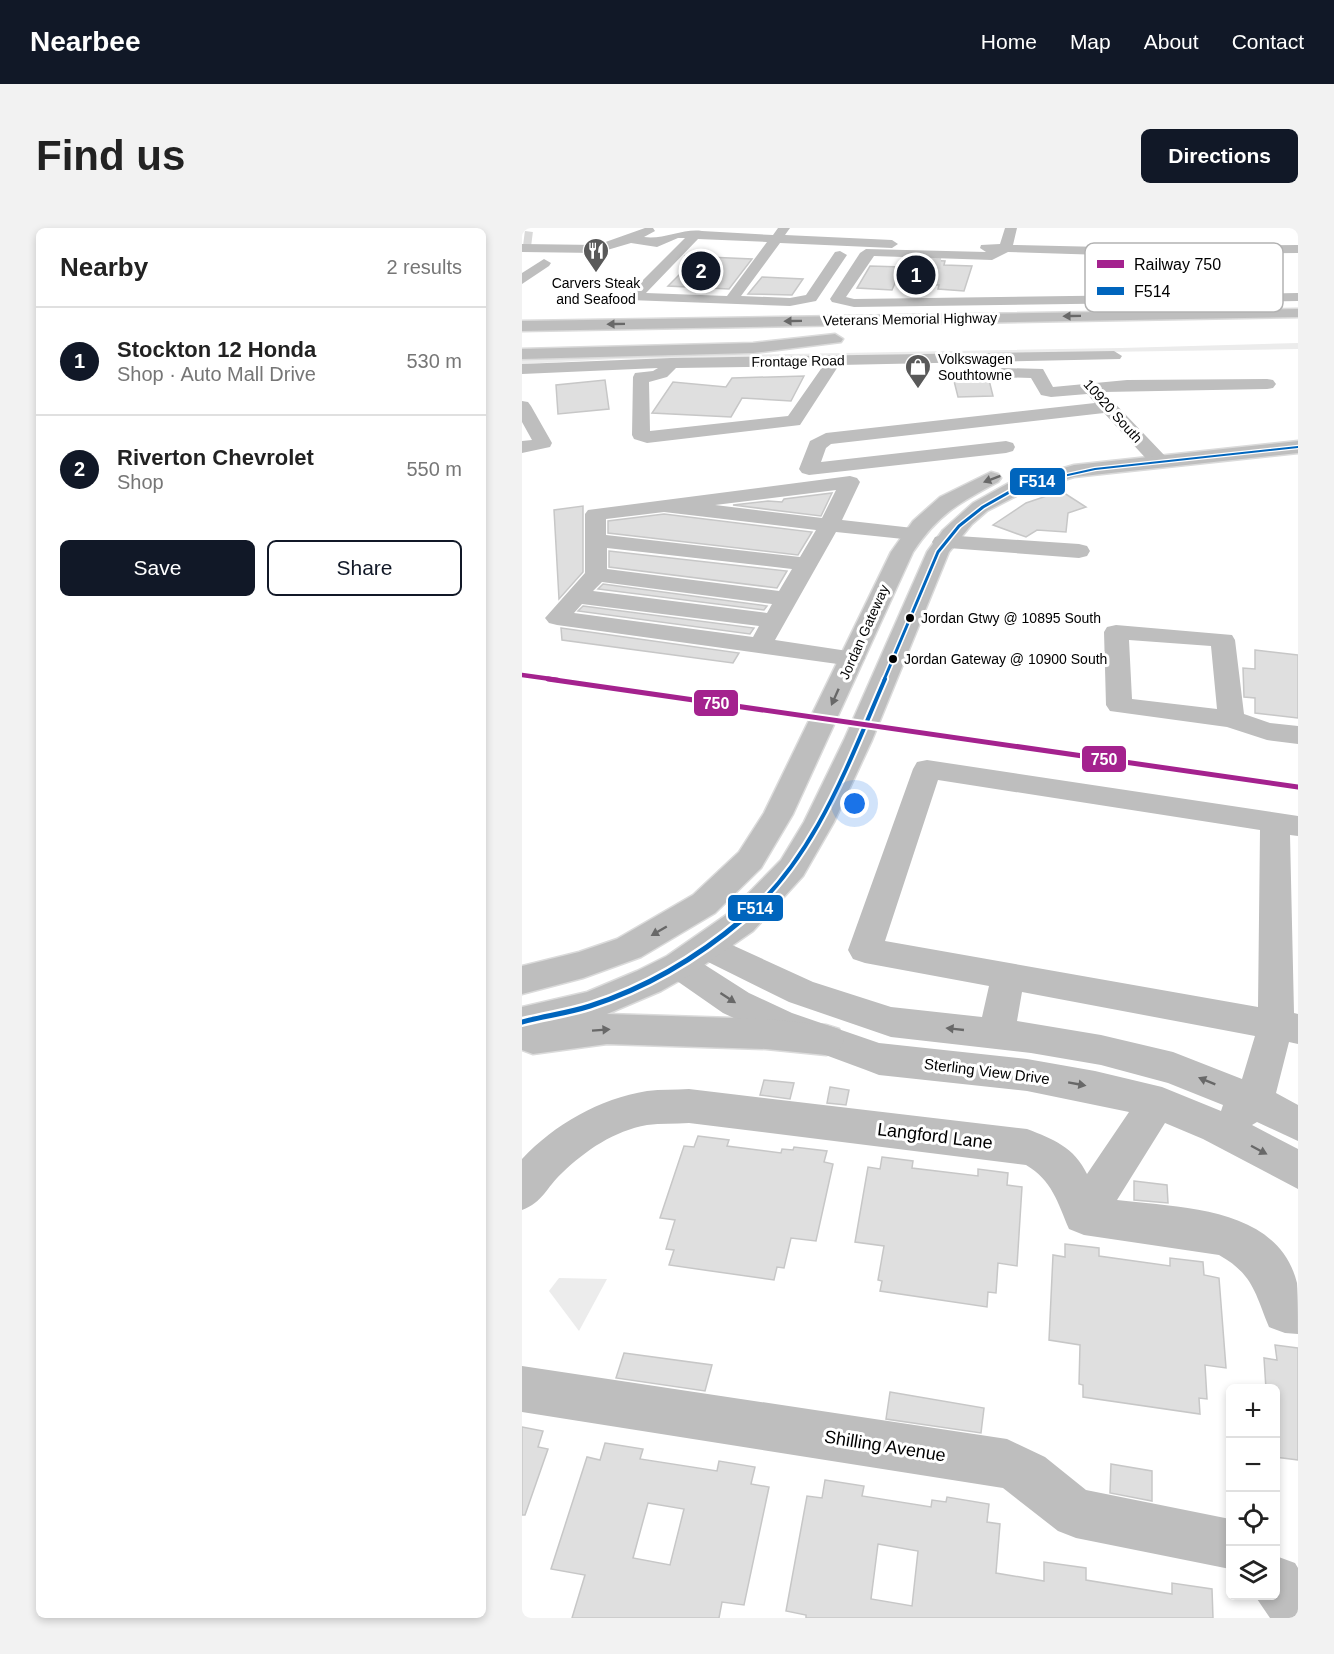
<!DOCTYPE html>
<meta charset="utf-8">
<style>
body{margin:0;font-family:Helvetica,sans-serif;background:#f2f2f2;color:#222}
.controls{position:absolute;right:18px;bottom:18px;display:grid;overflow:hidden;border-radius:9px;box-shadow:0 3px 9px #0003}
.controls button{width:54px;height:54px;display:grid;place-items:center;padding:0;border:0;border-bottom:2px solid #e0e0e0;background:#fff;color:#222;font:30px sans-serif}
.you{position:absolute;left:333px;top:576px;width:21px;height:21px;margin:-15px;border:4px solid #fff;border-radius:50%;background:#1a73e8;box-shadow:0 0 0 9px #1a73e833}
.badge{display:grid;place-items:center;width:39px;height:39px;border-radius:50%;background:#111827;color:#fff;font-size:20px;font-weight:700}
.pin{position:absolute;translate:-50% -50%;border:3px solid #fff;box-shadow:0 2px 6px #0006}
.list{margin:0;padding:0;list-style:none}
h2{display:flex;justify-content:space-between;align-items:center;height:78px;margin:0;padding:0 24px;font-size:26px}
h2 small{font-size:20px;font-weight:400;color:#767676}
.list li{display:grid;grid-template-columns:39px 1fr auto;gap:18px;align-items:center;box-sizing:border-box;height:108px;padding:0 24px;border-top:2px solid #e0e0e0}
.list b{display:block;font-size:22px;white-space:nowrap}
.list p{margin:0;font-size:20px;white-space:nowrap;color:#767676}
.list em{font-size:20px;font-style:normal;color:#767676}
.actions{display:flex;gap:12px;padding:18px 24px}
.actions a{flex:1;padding:14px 0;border:2px solid #111827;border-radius:9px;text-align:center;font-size:21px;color:#111827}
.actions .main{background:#111827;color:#fff}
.icon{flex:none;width:33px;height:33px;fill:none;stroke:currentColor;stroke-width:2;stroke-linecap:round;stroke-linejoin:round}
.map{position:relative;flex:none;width:776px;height:1390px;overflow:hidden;border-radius:9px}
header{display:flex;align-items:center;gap:36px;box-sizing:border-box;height:84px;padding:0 30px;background:#111827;color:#fff}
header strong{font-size:28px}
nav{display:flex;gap:33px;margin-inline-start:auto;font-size:21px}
.intro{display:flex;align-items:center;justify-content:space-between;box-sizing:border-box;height:144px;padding:0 36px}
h1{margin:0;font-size:42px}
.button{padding:15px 27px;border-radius:9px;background:#111827;color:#fff;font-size:21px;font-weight:700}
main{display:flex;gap:36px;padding:0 36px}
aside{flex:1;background:#fff;border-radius:9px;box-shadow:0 3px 9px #0003}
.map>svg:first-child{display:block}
</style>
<header>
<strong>Nearbee</strong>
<nav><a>Home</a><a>Map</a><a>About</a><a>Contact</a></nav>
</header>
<div class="intro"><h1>Find us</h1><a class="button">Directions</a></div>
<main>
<aside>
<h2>Nearby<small>2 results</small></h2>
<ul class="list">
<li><span class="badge">1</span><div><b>Stockton 12 Honda</b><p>Shop · Auto Mall Drive</p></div><em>530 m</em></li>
<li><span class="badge">2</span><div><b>Riverton Chevrolet</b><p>Shop</p></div><em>550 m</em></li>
</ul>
<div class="actions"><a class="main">Save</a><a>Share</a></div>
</aside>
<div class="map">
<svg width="776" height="1390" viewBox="0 0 776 1390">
<rect width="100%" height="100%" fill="#fff"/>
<g fill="#ececec">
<polygon points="776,115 776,121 95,131 0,136 0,132 38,130 599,120"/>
<polygon points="37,1050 85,1051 57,1103 27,1063"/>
</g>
<g fill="#dfdfdf" stroke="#c7c7c7" stroke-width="1.5" fill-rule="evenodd">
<polygon points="163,28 230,31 207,61 146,58 164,40 168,40"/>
<polygon points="384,31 423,33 422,37 450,38 442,63 416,61 417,57 373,55 376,48 370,62 335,60 348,38 381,39"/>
<polygon points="240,49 281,51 270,67 226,66"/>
<polygon points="282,148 269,173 220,170 209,189 130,185 151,154 204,159 210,150"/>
<polygon points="466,148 471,168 436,169 431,149"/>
<polygon points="83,152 87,181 36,186 34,157"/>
<polygon points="539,263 564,279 546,285 544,304 515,302 504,309 471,297 504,275"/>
<polygon points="310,265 299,288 211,277 246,273 260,274 262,271"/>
<polygon points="61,278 61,344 37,371 32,282"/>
<polygon points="142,286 290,304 276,327 86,305 86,293"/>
<polygon points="87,323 265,343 255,360 87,339"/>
<polygon points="81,356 245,378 242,382 76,361"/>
<polygon points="61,378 232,400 228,406 56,383"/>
<polygon points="39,400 217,425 211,435 40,412"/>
<polygon points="733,422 776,427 776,490 733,485 733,470 722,469 721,440 733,441"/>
<polygon points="242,852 272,855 268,871 238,867"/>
<polygon points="308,859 327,862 324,877 305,875"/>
<polygon points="176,908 207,912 205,918 259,925 260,921 271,922 272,919 305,923 302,934 311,936 294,1013 269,1010 262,1040 255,1039 252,1052 147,1037 152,1022 144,1021 153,992 138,990 162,918 172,919"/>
<polygon points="360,929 391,933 390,940 456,948 456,941 486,945 485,957 500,959 495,1038 476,1035 474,1065 466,1064 465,1079 358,1063 360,1053 356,1052 362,1018 333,1014 346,939 358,941"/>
<polygon points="612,953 645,957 646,975 612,972"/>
<polygon points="543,1016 577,1020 577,1028 648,1038 648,1030 681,1034 682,1047 697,1050 704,1140 683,1137 685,1171 677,1170 678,1186 561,1169 561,1157 557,1156 558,1117 527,1112 531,1027 543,1029"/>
<polygon points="753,1117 776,1120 776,1232 753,1229 753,1161 744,1161 742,1130 755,1132"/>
<polygon points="102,1125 190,1137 183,1163 94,1150"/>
<polygon points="368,1164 462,1180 459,1205 364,1191"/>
<polygon points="0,1199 21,1203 16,1219 26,1221 3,1287 0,1287"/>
<path d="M83 1215 121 1221 118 1231 195 1243 197 1233 233 1239 229 1256 247 1259 222 1377 200 1374 197 1390H50L63 1347 29 1341 65 1229 78 1232ZM126 1275 162 1281 148 1337 111 1330Z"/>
<polygon points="589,1236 630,1243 630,1273 588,1265"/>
<path d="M303 1252 342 1258 340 1268 409 1279 410 1272 424 1274 425 1269 467 1276 465 1294 478 1296 474 1345 522 1353V1334L564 1340V1352L650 1366V1355L690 1361 691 1390H284V1387L264 1383 285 1268 300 1270ZM356 1316 396 1323 390 1378 349 1371Z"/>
</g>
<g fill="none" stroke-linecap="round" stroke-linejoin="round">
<g stroke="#d9d9d9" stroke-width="14" stroke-dasharray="14 7" stroke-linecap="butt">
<polyline points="2,10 10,11"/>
<polyline points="384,32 423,34"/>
</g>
<defs>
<g id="major">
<polygon points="776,213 776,225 552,249 500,265 465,283 450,296 427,324 350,512 312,594 281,648 231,703 169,746 139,763 85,786 244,791 304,797 317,801 322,812 317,823 304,827 244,821 85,816 11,826 0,822 0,779 65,764 115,743 145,728 207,685 259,632 282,594 322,512 405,324 421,302 451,275 485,256 552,237"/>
<path d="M469 244 476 246 479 250 476 254C437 275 416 286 391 324L271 586 239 640 193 685 119 729 61 750 0 766V738L57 724 95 711 171 667 217 624 242 585 369 324 391 293 418 269Z"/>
</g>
<g id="highway">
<polygon points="776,81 776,89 0,103 0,93"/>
<polygon points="313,106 321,111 319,114 231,125 0,131 0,121 231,115"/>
</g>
</defs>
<use href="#major" stroke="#dbdbdb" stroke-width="3"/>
<use href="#highway" stroke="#dbdbdb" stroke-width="3"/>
<g fill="#bebebe" fill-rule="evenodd">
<path d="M123 0H131L133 3 122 9C141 12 162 0 180 3L251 7 256 0H268L263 7 370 12 376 16 370 20 258 15 219 68 268 70 284 67 313 24 318 23 325 27 294 73 268 78 107 72 105 69 107 66 163 10H156L135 19 109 15 75 25 0 24V16L75 17ZM176 11 245 14 205 68 124 65Z"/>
<polygon points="483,0 495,0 491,17 581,19 776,17 776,25 581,27 486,24 470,32 352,28 324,69 332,71 776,65 776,73 332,79 310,74 308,71 338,25 344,21 464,24 458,20 459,17 478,16"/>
<polygon points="22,31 29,35 27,38 0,56 0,45"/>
<path d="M592 123 600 128 598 131 317 137 278 197 125 215 112 211 110 207 111 149 113 145 131 143 136 140 0 146V136L149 130ZM301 138 266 188 128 203 127 154 145 149 154 140Z"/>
<polygon points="480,140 521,141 531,159 605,152 745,151 751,152 754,156 751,160 745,161 582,164 644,229 647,233 644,237 630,237 582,185 309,216 304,220 299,234 484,213 491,215 493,219 491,223 484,225 287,247 280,245 277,241 288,213 304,205 573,175 565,166 529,169 519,167 509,150 474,149 472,145"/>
<polygon points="0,173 6,174 9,178 30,215 28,219 0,225 0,213 10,212 0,194"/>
<path d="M328 248 335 250 338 254 320 292 391 300 399 301 402 306 399 311 391 312 314 304 253 412 339 425 343 430 339 435 330 438 35 397 27 395 23 390 63 345V286L66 282ZM314 262 300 290 193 277ZM142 284 294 302 278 329 84 307V291ZM85 320 270 341 257 363 85 341ZM80 354 250 376 245 385 71 363ZM60 376 237 398 231 409 52 385Z"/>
<polygon points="421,307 557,316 565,318 568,323 565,328 557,330 413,319 410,314 413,309"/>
<path d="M594 397 710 407 713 412 722 486 748 495 776 498V516L745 512 705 499 588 483 584 477 582 404 585 399ZM607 412 689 418 695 481 610 471Z"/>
<path d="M405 532 776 588V608L768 607 772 785 776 786V816L767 814 754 865 776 877V913L735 894 730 897 776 921V961L681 911 643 895 595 972C658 980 756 978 775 1055 776 1070 776 1091 776 1106L763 1105 747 1099C733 1065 731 1046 697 1027L562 1007 547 1001C536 975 530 952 504 937L167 895C153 896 139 895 125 897 92 903 64 922 40 945 24 960 21 974 0 982V931C33 896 77 871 125 863 139 861 153 862 167 861L505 901C531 911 552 919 565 946L607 884 505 863 357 847 344 842 244 805 201 785 145 746 140 737 145 728 157 724 169 728 227 765 270 785 357 815 505 831 573 843 640 859 699 883 701 877 646 855 579 837 509 825 369 809 267 774 174 728 169 719 174 710 186 706 291 754 369 779 460 789 467 758 343 735 331 731 326 722 391 541 395 534ZM416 552 738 602 736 779 363 713ZM500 764 733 808 720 851 651 824 579 807 495 793Z"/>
<polygon points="0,1138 485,1211 523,1229 564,1262 708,1291 708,1341 554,1310 536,1303 481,1260 0,1184"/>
<polygon points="754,1328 773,1335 776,1340 776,1390 748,1390 733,1368 754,1368"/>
</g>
<use href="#major" fill="#bebebe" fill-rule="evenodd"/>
<use href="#highway" fill="#bebebe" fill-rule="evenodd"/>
<defs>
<polyline id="bus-1-far3" points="487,264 514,254 573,241 776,219"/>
<polyline id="bus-1-far2" points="362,452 416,324 437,298 461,279 491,262"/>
<path id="bus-1-far1" d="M219 693C293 631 326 536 363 451"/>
<path id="bus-1" d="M0 794C23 788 46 785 68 778 124 760 176 729 221 691"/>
</defs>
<use href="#bus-1-far3" stroke="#fff" stroke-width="4.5"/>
<use href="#bus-1-far2" stroke="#fff" stroke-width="6"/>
<use href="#bus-1-far1" stroke="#fff" stroke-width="8"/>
<use href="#bus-1" stroke="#fff" stroke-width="10"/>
<use href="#bus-1-far3" stroke="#0065bd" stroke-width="2"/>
<use href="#bus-1-far2" stroke="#0065bd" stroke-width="3"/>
<use href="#bus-1-far1" stroke="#0065bd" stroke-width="4"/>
<use href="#bus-1" stroke="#0065bd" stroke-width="5"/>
<defs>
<polyline id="rail-1-far1" points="0,447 36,452"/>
<polyline id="rail-1" points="26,451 776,559"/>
</defs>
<use href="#rail-1-far1" stroke="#fff" stroke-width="8"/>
<use href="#rail-1" stroke="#fff" stroke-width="9"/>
<use href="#rail-1-far1" stroke="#a4228e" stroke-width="4.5"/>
<use href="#rail-1" stroke="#a4228e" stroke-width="5"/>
</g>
<defs><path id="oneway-solid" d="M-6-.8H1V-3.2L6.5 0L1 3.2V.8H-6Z" transform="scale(1.5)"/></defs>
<g fill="#686868">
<use href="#oneway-solid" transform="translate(550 88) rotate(179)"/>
<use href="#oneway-solid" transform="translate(271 93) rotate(179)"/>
<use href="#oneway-solid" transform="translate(94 96) rotate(179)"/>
<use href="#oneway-solid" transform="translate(470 251) rotate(159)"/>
<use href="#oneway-solid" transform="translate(313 469) rotate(114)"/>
<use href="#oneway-solid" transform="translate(137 703) rotate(150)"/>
<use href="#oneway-solid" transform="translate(206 770) rotate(33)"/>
<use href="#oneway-solid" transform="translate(433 801) rotate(-174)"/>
<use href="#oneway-solid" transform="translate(79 802) rotate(-4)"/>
<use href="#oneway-solid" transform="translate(685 853) rotate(-158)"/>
<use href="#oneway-solid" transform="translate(555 856) rotate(10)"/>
<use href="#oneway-solid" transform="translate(737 922) rotate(28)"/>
</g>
<defs>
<symbol id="restaurant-pin" viewBox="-11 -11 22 30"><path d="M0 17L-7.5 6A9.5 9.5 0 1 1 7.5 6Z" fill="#595959" stroke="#fff"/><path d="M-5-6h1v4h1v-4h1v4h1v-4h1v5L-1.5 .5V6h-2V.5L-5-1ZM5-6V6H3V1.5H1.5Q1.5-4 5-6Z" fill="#fff"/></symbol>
<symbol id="shop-pin" viewBox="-11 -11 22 30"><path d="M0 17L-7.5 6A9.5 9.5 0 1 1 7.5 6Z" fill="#595959" stroke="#fff"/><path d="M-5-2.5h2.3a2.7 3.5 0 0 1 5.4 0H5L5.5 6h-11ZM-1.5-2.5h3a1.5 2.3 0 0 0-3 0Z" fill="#fff"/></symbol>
</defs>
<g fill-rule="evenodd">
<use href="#restaurant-pin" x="59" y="8" width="30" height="40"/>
<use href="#shop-pin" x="381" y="124" width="30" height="40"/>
</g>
<g fill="#000" stroke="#fff" stroke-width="2">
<circle cx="388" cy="390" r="5"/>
<circle cx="371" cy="431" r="5"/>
</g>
<g text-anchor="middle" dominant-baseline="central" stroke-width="6" stroke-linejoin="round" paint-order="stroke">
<g font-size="14" fill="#000" stroke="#fff">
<text x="74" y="55">Carvers Steak<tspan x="74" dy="16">and Seafood</tspan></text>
<text x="416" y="131" text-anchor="start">Volkswagen<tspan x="416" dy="16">Southtowne</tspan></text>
</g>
<g font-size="14" fill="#000" stroke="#fff">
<text transform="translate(388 91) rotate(-1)">Veterans Memorial Highway</text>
<text transform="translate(276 133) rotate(-1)">Frontage Road</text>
<text transform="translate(591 183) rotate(48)">10920 South</text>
<text transform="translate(342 404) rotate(-66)">Jordan Gateway</text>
</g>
<g font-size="14" fill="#000" stroke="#fff" text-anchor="start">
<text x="399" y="390">Jordan Gtwy @ 10895 South</text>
<text x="382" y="431">Jordan Gateway @ 10900 South</text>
</g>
<g font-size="15" fill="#000" stroke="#fff">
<text transform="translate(465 843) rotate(7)">Sterling View Drive</text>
</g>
<g font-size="18" fill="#000" stroke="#fff">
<text transform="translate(413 908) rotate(7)">Langford Lane</text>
<text transform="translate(363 1218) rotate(9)">Shilling Avenue</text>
</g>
</g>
<rect x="563" y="15" width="198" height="69" rx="9" fill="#fff" stroke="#b2b2b2" stroke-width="1.5"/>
<rect x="575" y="32" width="27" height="8" fill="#a4228e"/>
<rect x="575" y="59" width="27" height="8" fill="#0065bd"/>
<g font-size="16" fill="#000">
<text x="612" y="42">Railway 750</text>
<text x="612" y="69">F514</text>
</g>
<g stroke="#fff" stroke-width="2">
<rect x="487" y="239" width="57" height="29" rx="6" fill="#0065bd"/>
<rect x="171" y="461" width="46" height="28" rx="6" fill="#a4228e"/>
<rect x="559" y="517" width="46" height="28" rx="6" fill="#a4228e"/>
<rect x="205" y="666" width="57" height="28" rx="6" fill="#0065bd"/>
</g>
<g font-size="16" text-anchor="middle" font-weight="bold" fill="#fff">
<text x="515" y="259">F514</text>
<text x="194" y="481">750</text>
<text x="582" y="537">750</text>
<text x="233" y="686">F514</text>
</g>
</svg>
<div class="controls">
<button>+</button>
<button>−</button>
<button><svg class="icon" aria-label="locate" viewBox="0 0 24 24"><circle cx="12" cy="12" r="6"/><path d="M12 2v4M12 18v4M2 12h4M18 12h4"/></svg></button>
<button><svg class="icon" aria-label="layers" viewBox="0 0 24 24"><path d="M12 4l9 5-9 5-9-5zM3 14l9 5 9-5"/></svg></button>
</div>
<div class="you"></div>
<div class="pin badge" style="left:394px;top:47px">1</div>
<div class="pin badge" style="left:179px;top:43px">2</div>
</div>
</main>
